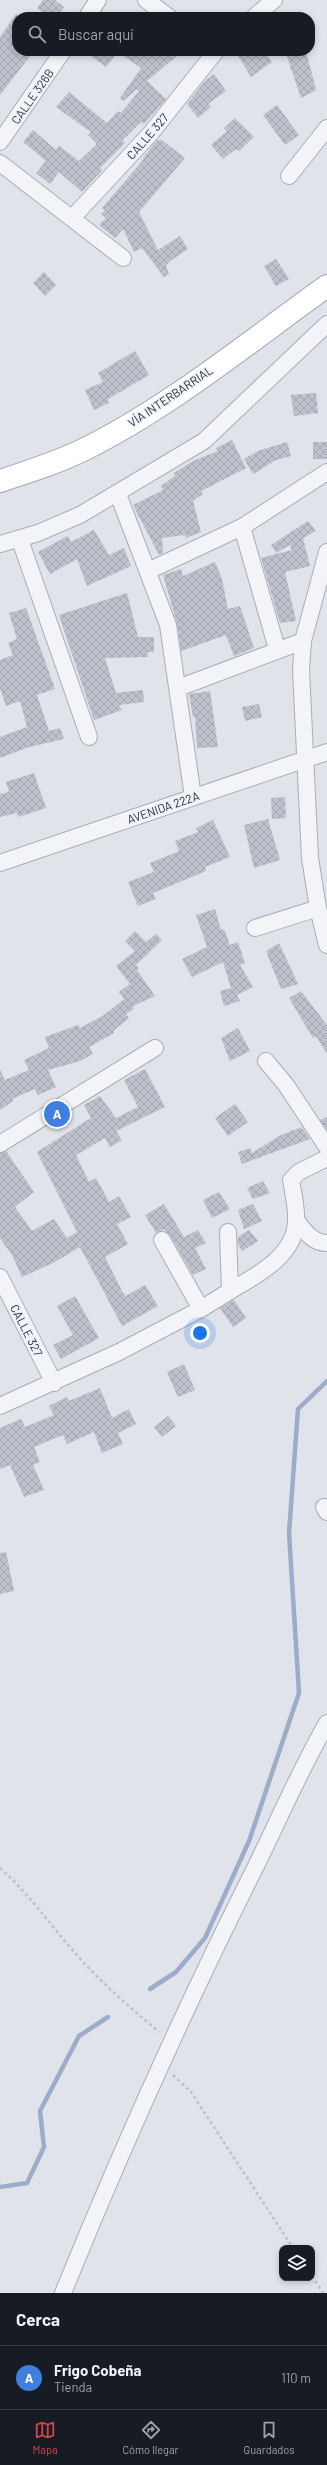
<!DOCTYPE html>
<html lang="es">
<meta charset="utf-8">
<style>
body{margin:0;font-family:Barlow,sans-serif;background:#242831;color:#f1f3f6}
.controls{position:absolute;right:12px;bottom:12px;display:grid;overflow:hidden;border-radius:8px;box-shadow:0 2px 6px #0003}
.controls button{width:36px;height:36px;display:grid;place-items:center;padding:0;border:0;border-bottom:1px solid #363941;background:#171b24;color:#f1f3f6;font:20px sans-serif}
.you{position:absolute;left:200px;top:1333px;width:14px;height:14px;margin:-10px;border:3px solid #fff;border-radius:50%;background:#1a73e8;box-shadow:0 0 0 6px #1a73e833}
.badge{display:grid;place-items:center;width:26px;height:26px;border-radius:50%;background:#cd4749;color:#fff;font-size:13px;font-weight:700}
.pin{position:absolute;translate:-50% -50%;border:2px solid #fff;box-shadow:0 1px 4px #0006}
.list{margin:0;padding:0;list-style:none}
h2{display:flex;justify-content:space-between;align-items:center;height:52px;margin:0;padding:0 16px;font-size:17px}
h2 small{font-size:13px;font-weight:400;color:#9ea1a6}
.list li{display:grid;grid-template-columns:26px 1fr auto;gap:12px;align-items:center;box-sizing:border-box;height:64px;padding:0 16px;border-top:1px solid #363941}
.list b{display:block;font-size:15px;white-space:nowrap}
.list p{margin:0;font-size:13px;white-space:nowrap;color:#9ea1a6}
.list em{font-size:13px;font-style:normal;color:#9ea1a6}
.icon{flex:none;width:22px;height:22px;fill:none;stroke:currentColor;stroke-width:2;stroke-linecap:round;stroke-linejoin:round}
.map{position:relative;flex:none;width:327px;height:2293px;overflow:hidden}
.search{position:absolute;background:#171b24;box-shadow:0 2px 6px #0003;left:12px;right:12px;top:12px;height:44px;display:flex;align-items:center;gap:10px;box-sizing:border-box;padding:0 14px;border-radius:16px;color:#9ea1a6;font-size:15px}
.sheet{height:116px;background:#171b24}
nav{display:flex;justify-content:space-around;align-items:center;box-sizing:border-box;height:56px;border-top:1px solid #363941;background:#171b24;font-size:11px;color:#9ea1a6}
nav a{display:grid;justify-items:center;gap:2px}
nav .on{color:#cd4749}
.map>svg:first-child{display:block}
</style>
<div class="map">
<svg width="327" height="2293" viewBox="0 0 327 2293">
<defs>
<pattern id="building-cross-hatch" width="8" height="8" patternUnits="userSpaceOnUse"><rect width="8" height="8" fill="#bec1cc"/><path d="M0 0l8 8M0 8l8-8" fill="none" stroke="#a3a6b0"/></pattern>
</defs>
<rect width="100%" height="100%" fill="#e0e3e9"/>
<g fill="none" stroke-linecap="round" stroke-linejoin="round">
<g stroke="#9cacc9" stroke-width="4.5">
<polyline points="150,1989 176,1972 205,1938 249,1841 299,1693 289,1533 298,1409 327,1381"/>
<polyline points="0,2187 27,2183 44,2147 40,2111 79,2036 108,2017"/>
</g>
</g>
<g fill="url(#building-cross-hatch)">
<polygon points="43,0 55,0 64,7 57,17 50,17 37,8"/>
<polygon points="17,13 17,51 34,51 0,95 0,37"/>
<polygon points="84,51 183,51 147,81 166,99 144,124 141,122 122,141 125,143 100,168 102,170 82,192 59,172 50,184 36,173 46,161 23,142 33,130 56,150 59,146 79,161 97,144 88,135 91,132 56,107 69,92 107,123 118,111 121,113 139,91 137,89 123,101 120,98 141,68 118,52 106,67"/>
<polygon points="235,51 264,51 272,62 251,77"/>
<polygon points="293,51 306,51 316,90 301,98 286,54"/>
<polygon points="214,74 226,91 208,104 211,107 198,118 187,104 205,81"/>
<polygon points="277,105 299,135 285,145 263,115"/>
<polygon points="235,118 254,137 239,151 236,149 223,159 211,145 227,131 224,128"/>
<polygon points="157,140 162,140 185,158 139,212 158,250 180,236 188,249 170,261 166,266 169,274 164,277 142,248 134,252 123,229 115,238 99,225 106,218 101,214 105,210 102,208 144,159 143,158"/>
<polygon points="276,259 289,279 276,286 264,266"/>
<polygon points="44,272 56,285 45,296 33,283"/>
<polygon points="135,351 149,375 108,399 109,403 94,410 85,390 103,382 98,373"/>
<polygon points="316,393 318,413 294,416 291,395"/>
<polygon points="232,440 246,468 201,491 203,494 193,501 201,532 186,538 185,535 162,538 163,553 159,555 133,505 163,490 161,486 175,476 174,473 193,461 218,451 216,448"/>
<polygon points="287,442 291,456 276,460 253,474 244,459 258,451"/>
<rect x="313" y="442" width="14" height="17"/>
<polygon points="308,521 316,531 303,538 310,566 285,572 296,621 280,623 261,558 292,550 290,545 276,553 271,545"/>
<polygon points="94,530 109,555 124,548 131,566 87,586 77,559 50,574 38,552 68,536 71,542"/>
<polygon points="215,562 222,579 228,609 240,606 254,648 234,656 226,635 181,651 177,623 163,575 181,569 183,576"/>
<polygon points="127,593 138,637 154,637 154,652 147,652 148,657 105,658 116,693 143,690 144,702 119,705 122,710 94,720 59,615"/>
<polygon points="26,608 55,689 37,695 49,731 60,728 64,739 29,747 0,758 0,737 27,727 20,701 6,706 0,688 0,660 13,655 8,643 17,639 9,613"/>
<polygon points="210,691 218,747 197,748 195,716 193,717 189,694"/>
<polygon points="259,704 262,717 245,721 242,707"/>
<polygon points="34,773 46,808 18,817 17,813 0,817 0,794 9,792 6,782"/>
<polygon points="285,797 286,818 272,819 271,798"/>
<polygon points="268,819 280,860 254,868 244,825"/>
<polygon points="213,820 230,857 205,867 206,871 153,893 156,899 138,906 128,882 154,872 150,863 179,851 175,841 198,832 196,828"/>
<polygon points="215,909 221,930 224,929 230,945 238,942 245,963 240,965 253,987 237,995 240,1001 224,1006 220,991 231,988 223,962 192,977 182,959 207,947 196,915"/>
<polygon points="135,931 146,942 156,934 162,940 136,965 139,968 137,970 155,996 133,1006 134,1009 126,1014 129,1018 113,1031 114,1033 89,1047 93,1054 80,1061 48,1070 56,1087 38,1095 35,1089 12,1099 13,1101 0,1110 0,1070 5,1080 29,1070 24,1060 49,1048 45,1037 78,1025 80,1028 104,1015 124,999 119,992 130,984 116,966 135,951 125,941"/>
<polygon points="279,943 298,984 281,989 266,951"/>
<polygon points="301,991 327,1025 327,1054 316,1036 313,1038 289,998"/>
<polygon points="238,1028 250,1051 230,1061 221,1038"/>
<polygon points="145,1069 165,1107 116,1131 122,1140 110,1147 105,1138 76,1155 89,1182 96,1178 109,1202 119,1196 131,1217 117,1224 128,1244 105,1257 122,1291 126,1296 145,1285 158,1306 122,1326 80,1247 53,1263 22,1277 12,1255 0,1238 0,1153 6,1151 34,1192 15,1207 32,1231 54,1219 67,1238 77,1232 37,1152 91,1118 84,1105 100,1096 116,1118 138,1107 124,1080"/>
<polygon points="235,1104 248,1122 228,1136 215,1118"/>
<polygon points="327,1117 327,1130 320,1120"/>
<polygon points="302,1127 310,1139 242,1164 238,1152 250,1148 252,1153 281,1135"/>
<polygon points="263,1181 270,1193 253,1199 247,1188"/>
<polygon points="219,1192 230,1209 212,1218 203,1200"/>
<polygon points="164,1204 184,1237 198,1230 206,1243 195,1248 206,1269 193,1275 170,1235 164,1229 156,1233 145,1215"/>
<polygon points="253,1204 262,1221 244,1229 238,1210"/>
<polygon points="249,1230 258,1241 242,1251 238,1244 238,1237"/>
<polygon points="75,1296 99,1338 61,1359 53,1345 73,1335 57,1306"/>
<polygon points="234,1300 246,1318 233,1327 220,1308"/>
<polygon points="184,1364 195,1390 178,1397 167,1372"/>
<polygon points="100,1388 112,1418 129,1409 136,1424 118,1433 123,1444 102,1453 94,1432 67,1444 63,1435 34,1447 40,1462 33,1465 44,1490 24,1497 10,1465 0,1469 0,1428 21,1419 25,1427 54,1415 49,1406 67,1397 69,1401"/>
<polygon points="168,1416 176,1426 162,1437 154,1427"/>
<polygon points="6,1552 14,1591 0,1594 0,1553"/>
</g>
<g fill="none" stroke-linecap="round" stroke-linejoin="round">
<defs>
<g id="minor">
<polyline points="146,0 169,17"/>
<polyline points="87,17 98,0"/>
<polyline points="254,17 274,0"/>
<polyline points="0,142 63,51"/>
<polyline points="0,163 123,258"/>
<polyline points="289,176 327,128"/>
<polyline points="73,217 151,133 216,51"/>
<polyline points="118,494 168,625 193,797"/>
<polyline points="242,527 277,649"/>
<polyline points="20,540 89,737"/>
<polyline points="0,544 38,533 80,515 204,441 327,324"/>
<polyline points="327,552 303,641 301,670 310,858 318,908 327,945"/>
<polyline points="148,571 242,527 327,472"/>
<polyline points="178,688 303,641"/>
<polyline points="0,863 327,752"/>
<polyline points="255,928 318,908"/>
<polyline points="266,1061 286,1085 327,1147"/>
<polyline points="0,1144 155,1048"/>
<path d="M296 1220C305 1231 312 1243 327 1243"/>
<polyline points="0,1277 54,1383"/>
<path d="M230 1291C257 1275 295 1256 296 1221 297 1208 293 1193 291 1180L299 1172 327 1158"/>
<polyline points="201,1309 230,1291 228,1232"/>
<polyline points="0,1406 119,1352 201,1309 162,1240"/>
<polyline points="324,1507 327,1512"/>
<path d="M63 2293C122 2148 186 2005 257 1864 280 1817 301 1768 327 1723"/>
</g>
<path id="primary" d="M0 481C28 472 56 463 83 450 167 409 250 341 327 286"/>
</defs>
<use href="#minor" stroke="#a9adb7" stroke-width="18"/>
<use href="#primary" stroke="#a0a5b5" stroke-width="24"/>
<g stroke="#bec1c8" stroke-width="2.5" stroke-dasharray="3 3" stroke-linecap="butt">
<path d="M0 1868C26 1891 46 1919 69 1946 95 1977 127 2005 159 2032"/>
<polyline points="173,2075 191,2092 293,2248"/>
<polyline points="312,2276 323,2293"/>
</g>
<use href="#minor" stroke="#f3f4f8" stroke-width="16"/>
<use href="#primary" stroke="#fff" stroke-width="22"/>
</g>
<g text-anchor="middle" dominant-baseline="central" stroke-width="3.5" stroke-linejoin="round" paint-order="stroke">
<g font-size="12" fill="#292f41" stroke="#f0f2f7">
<text transform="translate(32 96) rotate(-55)">CALLE 326B</text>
<text transform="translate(147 136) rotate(-49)">CALLE 327</text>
<text transform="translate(170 396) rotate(-34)">VÍA INTERBARRIAL</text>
<text transform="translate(163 807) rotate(-19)">AVENIDA 222A</text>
<text transform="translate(27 1330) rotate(63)">CALLE 327</text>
</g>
</g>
</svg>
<div class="controls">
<button><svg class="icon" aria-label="layers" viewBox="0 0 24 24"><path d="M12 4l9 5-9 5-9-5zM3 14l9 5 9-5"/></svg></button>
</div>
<div class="you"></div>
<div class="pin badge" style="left:57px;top:1114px;background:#3f7fe0">A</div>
<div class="search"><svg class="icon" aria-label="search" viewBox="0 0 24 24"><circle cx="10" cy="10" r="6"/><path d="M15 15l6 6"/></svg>Buscar aquí</div>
</div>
<section class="sheet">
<h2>Cerca<small></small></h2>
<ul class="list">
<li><span class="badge" style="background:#3f7fe0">A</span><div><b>Frigo Cobeña</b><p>Tienda</p></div><em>110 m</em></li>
</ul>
</section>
<nav>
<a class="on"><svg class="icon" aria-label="map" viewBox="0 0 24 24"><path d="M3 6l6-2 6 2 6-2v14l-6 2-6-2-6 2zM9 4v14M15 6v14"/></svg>Mapa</a>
<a><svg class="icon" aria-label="directions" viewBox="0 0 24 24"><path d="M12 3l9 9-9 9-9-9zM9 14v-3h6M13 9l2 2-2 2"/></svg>Cómo llegar</a>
<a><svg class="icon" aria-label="saved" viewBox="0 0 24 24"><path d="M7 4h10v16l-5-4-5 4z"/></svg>Guardados</a>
</nav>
